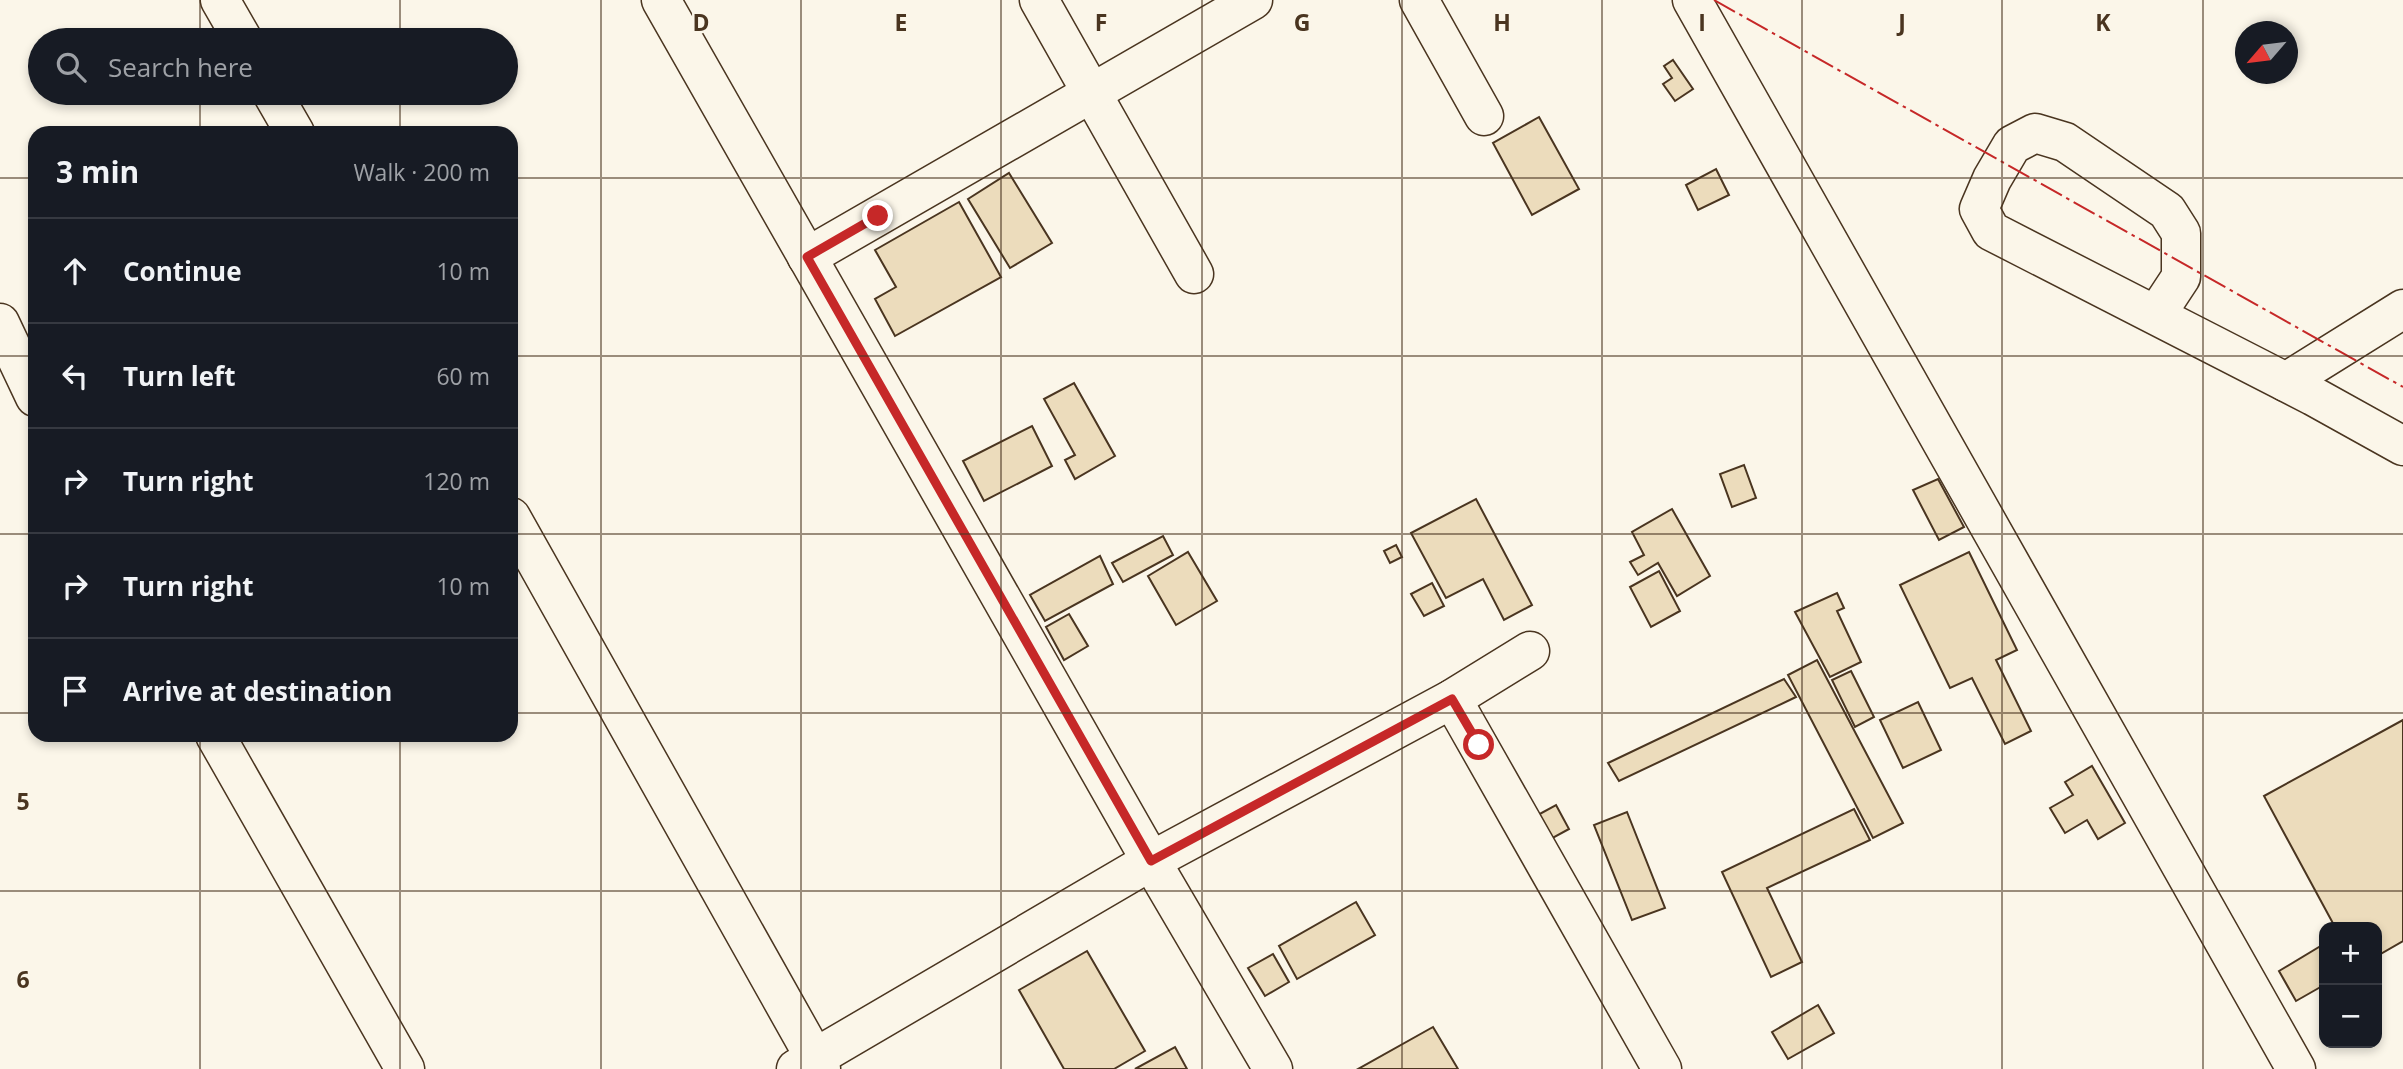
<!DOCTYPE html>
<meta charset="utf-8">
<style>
body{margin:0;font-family:"Open Sans",sans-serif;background:#20242c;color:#f1f3f6}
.controls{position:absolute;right:21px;bottom:21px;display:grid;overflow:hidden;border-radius:14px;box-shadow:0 4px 10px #0003}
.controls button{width:63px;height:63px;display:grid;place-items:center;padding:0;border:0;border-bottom:2px solid #363941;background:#171b24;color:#f1f3f6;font:35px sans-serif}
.compass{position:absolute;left:2235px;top:21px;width:63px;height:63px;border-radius:50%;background:#171b24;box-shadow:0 4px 10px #0003;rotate:242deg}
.stop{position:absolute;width:21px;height:21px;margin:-16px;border:5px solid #c62828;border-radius:50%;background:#fff}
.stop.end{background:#c62828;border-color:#fff;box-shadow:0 2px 7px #0008}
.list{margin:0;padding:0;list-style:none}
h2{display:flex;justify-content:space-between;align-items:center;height:91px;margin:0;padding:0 28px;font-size:30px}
h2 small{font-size:23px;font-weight:400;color:#9ea1a6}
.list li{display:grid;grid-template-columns:46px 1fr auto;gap:21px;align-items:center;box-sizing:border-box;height:105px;padding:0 28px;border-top:2px solid #363941}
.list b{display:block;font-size:26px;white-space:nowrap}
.list em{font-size:23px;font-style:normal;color:#9ea1a6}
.icon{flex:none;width:38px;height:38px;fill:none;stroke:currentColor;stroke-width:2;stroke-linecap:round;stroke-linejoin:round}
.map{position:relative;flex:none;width:2403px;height:1069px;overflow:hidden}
.search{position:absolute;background:#171b24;box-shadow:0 4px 10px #0003;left:28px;top:28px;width:490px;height:77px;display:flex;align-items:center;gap:18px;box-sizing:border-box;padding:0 24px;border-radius:38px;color:#9ea1a6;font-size:26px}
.panel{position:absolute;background:#171b24;box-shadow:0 4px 10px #0003;left:28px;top:126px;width:490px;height:616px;border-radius:21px}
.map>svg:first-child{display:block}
</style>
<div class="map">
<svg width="2403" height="1069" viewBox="0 0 2403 1069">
<rect width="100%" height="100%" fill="#fbf6e9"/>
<g fill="#ecdcbc" stroke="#4a3520" stroke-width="2">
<polygon points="1673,60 1693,89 1675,101 1663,84 1672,78 1664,66"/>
<polygon points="1539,117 1579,189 1532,215 1493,143"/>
<polygon points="1716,169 1729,195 1698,210 1686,185"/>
<polygon points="1009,173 1052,243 1010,268 968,199"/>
<polygon points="959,202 1001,277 895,336 875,299 896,287 875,250"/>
<polygon points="1074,383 1115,456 1075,479 1065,460 1075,455 1044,399"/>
<polygon points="1032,426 1052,466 984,501 963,461"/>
<polygon points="1744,465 1756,498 1732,507 1720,474"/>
<polygon points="1938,479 1964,527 1939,540 1913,490"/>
<polygon points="1476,499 1532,605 1504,620 1483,579 1446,598 1411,533"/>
<polygon points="1672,509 1710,576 1677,596 1658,563 1638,575 1630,562 1644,555 1632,532"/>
<polygon points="1163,536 1173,555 1123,582 1112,563"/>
<polygon points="1396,545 1402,557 1390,563 1384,551"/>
<polygon points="1188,552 1217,601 1176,625 1148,576"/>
<polygon points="1969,552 2017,650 1996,660 2031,731 2005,744 1972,678 1950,688 1900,585"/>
<polygon points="1100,556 1113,584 1045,621 1030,595"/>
<polygon points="1659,571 1680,611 1651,627 1630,587"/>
<polygon points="1432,583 1444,606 1424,616 1411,594"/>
<polygon points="1837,593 1844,608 1837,611 1861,662 1830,677 1795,612"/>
<polygon points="1069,614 1088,646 1064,660 1046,627"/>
<polygon points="1817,660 1903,823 1873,838 1788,675"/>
<polygon points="1851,671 1874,717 1855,727 1832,680"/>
<polygon points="1784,679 1796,697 1619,781 1608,763"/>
<polygon points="1918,702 1941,750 1903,768 1880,720"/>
<polygon points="2403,720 2403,941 2377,956 2377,927 2335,927 2264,796"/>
<polygon points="2092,766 2125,823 2098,839 2087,820 2065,833 2050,808 2073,795 2065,782"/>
<polygon points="1556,805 1569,829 1549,840 1536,816"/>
<polygon points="1854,809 1870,840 1767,888 1802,962 1771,977 1722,872"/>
<polygon points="1627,812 1665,908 1632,920 1594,825"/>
<polygon points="1356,902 1375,935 1297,979 1279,946"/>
<polygon points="2324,944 2324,985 2296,1001 2279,971"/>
<polygon points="1087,951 1145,1051 1114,1069 1064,1069 1019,990"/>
<polygon points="1273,954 1289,982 1265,996 1248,968"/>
<polygon points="1818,1005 1834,1033 1788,1059 1772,1032"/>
<polygon points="1433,1027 1458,1069 1358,1069"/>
<polygon points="1175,1047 1187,1069 1135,1069"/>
</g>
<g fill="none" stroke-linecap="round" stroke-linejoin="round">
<defs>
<g id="minor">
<polyline points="220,0 243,40"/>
<polyline points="661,0 1151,861 1273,1069"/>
<polyline points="1039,0 1194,274"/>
<polyline points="1419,0 1484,116"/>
<polyline points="1692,0 2296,1069"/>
<polyline points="272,93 295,133"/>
<polyline points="807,257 1253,0"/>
<polyline points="2156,315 2181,277 2181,233 2167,211 2065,142 2035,133 2012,145 1992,179 1979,209 1991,231 2313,396 2403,446"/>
<polyline points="0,323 35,397"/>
<polyline points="2286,382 2403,309"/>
<polyline points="511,517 821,1069"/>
<polyline points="1452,699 1662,1069"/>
<polyline points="215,735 405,1069"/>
<polyline points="796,1069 1151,861 1452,699 1530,651"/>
</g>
</defs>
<use href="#minor" stroke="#4a3520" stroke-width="41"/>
<use href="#minor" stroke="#fbf6e9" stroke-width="38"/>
<polyline stroke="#c62828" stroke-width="2" stroke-dasharray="24 5 3.5 5" stroke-linecap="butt" points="1714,0 2403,387"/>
</g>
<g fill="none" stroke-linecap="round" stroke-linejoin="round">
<polyline stroke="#c62828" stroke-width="9" points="878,216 807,257 1151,861 1452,699 1479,745"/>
</g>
<path fill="none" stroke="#4a3520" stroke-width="2" stroke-opacity="0.55" d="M200 0V40M400 0V40M601 0V1069M801 0V1069M1001 0V1069M1202 0V1069M1402 0V1069M1602 0V1069M1802 0V1069M2002 0V1069M2203 0V1069M200 93V133M400 93V133M0 178H35M511 178H2403M0 356H35M511 356H2403M0 534H35M511 534H2403M0 713H35M511 713H2403M200 735V1069M400 735V1069M0 891H2403"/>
<g font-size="23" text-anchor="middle" font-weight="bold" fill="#4a3520" stroke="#fbf6e9" stroke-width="5" stroke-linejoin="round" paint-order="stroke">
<text x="701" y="31">D</text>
<text x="901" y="31">E</text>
<text x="1101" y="31">F</text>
<text x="1302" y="31">G</text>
<text x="1502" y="31">H</text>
<text x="1702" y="31">I</text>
<text x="1902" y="31">J</text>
<text x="2103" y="31">K</text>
<text x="23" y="810">5</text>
<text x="23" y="988">6</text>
</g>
</svg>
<div class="controls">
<button>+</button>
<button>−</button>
</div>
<svg class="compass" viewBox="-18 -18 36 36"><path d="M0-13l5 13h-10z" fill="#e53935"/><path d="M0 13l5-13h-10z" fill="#9ea1a6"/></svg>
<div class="stop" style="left:1479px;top:745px"></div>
<div class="stop end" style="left:878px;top:216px"></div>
<div class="search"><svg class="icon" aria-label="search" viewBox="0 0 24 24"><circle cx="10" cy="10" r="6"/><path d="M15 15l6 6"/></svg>Search here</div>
<section class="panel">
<h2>3 min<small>Walk · 200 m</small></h2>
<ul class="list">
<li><svg class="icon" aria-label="ahead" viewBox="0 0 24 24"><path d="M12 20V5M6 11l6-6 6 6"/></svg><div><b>Continue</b></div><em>10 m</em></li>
<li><svg class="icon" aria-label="left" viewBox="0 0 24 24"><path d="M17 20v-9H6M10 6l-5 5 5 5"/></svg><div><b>Turn left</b></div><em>60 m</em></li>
<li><svg class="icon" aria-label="right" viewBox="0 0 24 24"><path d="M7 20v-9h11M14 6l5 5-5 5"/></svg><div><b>Turn right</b></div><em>120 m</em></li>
<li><svg class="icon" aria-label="right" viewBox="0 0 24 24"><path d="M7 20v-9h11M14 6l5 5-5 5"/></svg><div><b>Turn right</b></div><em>10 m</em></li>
<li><svg class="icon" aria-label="arrive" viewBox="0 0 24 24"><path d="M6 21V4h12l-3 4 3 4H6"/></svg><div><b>Arrive at destination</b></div></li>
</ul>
</section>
</div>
